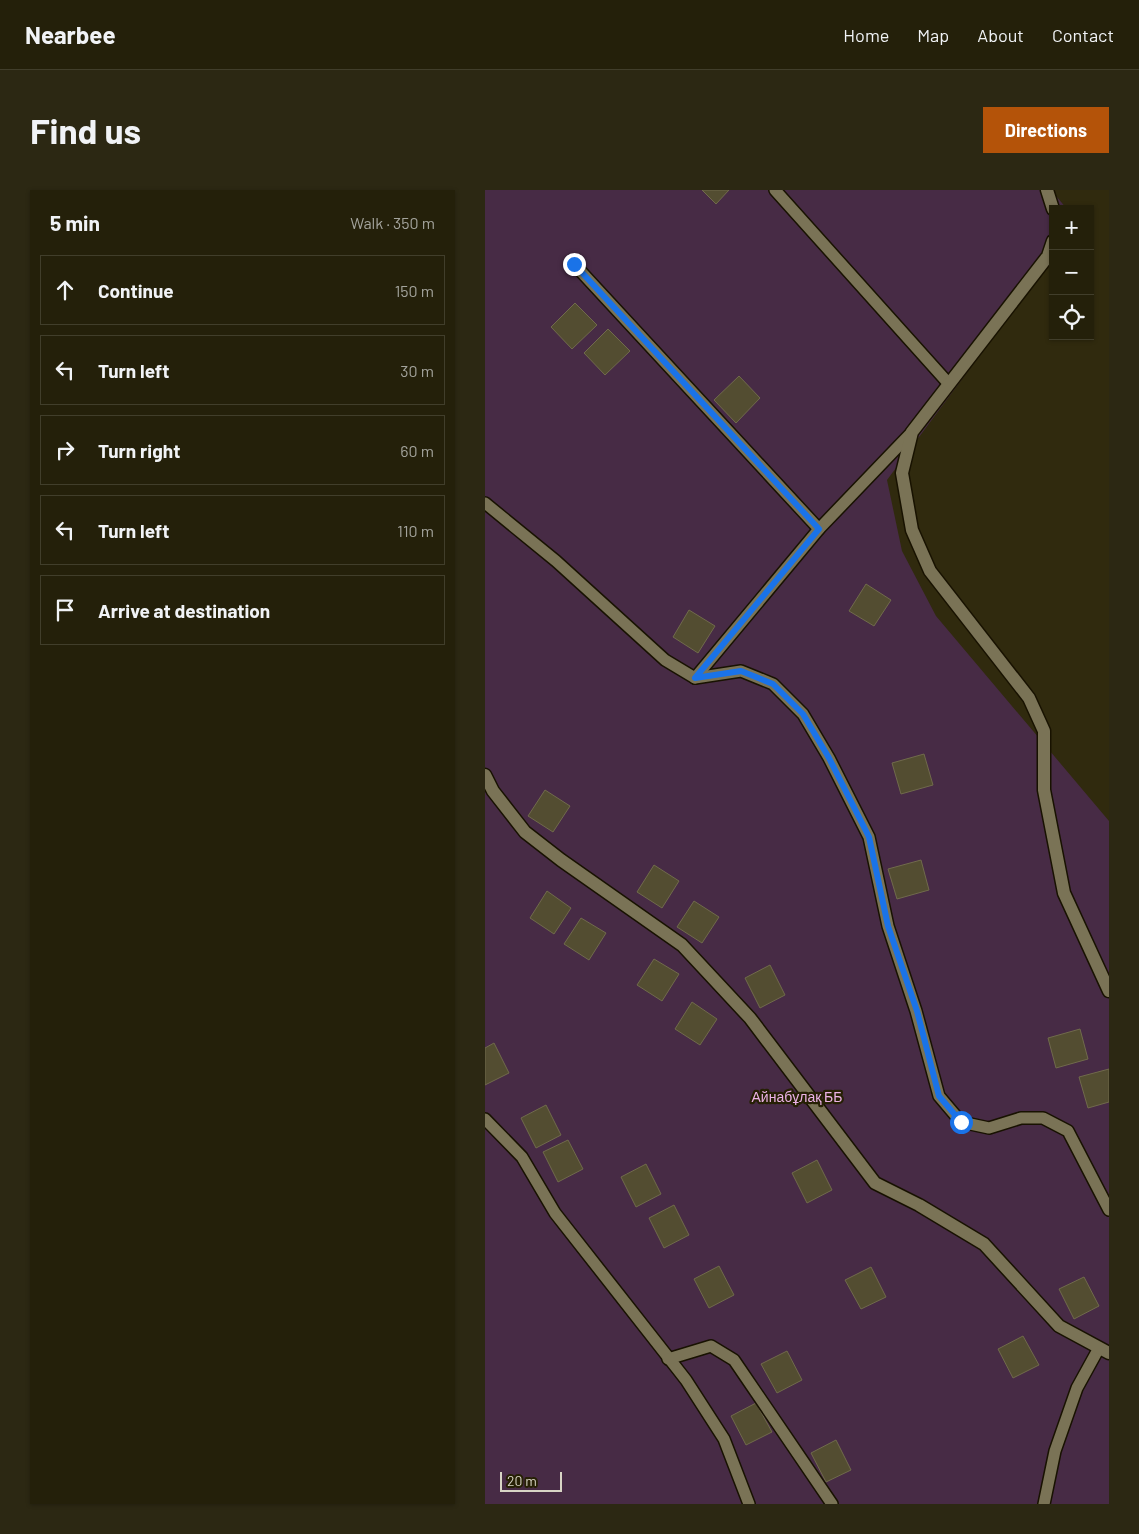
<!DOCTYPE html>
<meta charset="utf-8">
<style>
body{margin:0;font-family:Barlow,sans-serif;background:#2c2813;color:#f1f3f6}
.controls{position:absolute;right:15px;top:15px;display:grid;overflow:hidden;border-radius:0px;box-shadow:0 1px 4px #0004}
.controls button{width:45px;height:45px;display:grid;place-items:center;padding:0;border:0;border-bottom:1px solid #413e2b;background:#24200a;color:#f1f3f6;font:25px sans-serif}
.scale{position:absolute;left:15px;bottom:12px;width:62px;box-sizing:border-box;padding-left:5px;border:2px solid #d8d5c5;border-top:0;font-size:14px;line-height:18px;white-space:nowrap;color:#d8d5c5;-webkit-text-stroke:4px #262004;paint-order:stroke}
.stop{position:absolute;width:15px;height:15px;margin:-11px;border:4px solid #1a73e8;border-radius:50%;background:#fff}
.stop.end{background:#1a73e8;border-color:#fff;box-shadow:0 1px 5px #0008}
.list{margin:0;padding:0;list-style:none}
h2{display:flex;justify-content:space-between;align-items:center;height:65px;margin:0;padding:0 20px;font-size:21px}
h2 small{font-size:16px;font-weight:400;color:#a3a39c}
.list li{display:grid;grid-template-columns:32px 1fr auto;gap:15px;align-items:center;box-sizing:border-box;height:70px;margin:0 10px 10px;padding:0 10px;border:1px solid #413e2b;border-radius:0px}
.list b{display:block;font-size:19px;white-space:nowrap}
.list em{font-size:16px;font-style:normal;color:#a3a39c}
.icon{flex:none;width:28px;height:28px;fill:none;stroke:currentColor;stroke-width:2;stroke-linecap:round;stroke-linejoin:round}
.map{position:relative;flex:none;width:624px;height:1314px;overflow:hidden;border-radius:0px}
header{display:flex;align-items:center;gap:30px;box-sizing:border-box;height:70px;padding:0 25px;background:#24200a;border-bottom:1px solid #413e2b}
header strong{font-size:24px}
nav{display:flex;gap:28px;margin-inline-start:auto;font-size:18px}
.intro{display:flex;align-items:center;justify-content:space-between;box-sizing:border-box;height:120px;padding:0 30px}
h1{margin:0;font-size:35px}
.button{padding:12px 22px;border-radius:0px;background:#b45309;color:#fff;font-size:18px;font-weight:700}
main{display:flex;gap:30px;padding:0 30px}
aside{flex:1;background:#24200a;border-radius:0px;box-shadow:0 1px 4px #0004}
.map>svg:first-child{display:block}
</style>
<header>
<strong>Nearbee</strong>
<nav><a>Home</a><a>Map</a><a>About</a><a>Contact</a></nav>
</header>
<div class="intro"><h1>Find us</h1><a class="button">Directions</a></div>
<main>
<aside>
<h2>5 min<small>Walk · 350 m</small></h2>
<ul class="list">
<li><svg class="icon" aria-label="ahead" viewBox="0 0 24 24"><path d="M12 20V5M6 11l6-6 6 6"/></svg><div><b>Continue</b></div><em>150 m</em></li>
<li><svg class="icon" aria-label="left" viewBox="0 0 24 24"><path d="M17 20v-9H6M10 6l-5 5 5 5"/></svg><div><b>Turn left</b></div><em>30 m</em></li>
<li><svg class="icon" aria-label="right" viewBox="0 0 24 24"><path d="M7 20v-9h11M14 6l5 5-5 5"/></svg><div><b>Turn right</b></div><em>60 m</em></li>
<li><svg class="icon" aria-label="left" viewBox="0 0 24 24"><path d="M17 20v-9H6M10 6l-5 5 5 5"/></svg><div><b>Turn left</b></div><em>110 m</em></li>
<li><svg class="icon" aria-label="arrive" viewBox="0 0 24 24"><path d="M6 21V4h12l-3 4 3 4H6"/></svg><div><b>Arrive at destination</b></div></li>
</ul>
</aside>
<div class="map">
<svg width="624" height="1314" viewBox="0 0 624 1314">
<rect width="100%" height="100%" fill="#302a0e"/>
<polygon fill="#472b45" points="0,0 566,0 582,19 568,19 568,67 402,290 417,361 451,426 624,631 624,1314 0,1314"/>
<g fill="#534d31" stroke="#706a4c">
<polygon points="217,0 244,0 231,14"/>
<polygon points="90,113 112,135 87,159 66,137"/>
<polygon points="123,139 145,161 120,185 99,163"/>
<polygon points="254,186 275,208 251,233 229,210"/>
<polygon points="381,394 406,410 389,436 364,421"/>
<polygon points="204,420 230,436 213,463 188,447"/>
<polygon points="439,564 448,595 416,604 407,573"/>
<polygon points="60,600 85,616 68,642 43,626"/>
<polygon points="436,670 444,700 412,709 403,679"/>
<polygon points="169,675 194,691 177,718 152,702"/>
<polygon points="62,701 86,718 69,744 45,728"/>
<polygon points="209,711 234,727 217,753 192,737"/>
<polygon points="96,728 121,743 104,770 79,754"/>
<polygon points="169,769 194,784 177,811 152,795"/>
<polygon points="285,775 300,805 275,818 260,788"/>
<polygon points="207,812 232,829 215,855 190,839"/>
<polygon points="595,839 603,869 571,878 563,848"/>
<polygon points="9,853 24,883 0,895 0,858"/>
<polygon points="624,879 624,912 603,918 594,887"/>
<polygon points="61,915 76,945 51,958 36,928"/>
<polygon points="83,950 98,979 73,992 58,962"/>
<polygon points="332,970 347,1000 322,1013 307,983"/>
<polygon points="161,974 176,1004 151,1017 136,987"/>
<polygon points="189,1015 204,1045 179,1058 164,1028"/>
<polygon points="234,1076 249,1105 224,1118 209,1089"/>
<polygon points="386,1077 401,1107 376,1119 360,1090"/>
<polygon points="599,1087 614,1116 589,1129 574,1099"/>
<polygon points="538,1146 554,1175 528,1188 513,1159"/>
<polygon points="302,1161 317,1190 292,1203 276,1174"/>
<polygon points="271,1213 287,1242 261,1255 246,1226"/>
<polygon points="351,1250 366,1280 341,1292 326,1263"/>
</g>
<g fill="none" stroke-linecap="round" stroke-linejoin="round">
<defs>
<g id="lane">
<polyline points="290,0 464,194"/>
<polyline points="89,74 334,339"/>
<polyline points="0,313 71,371 180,470 210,488 256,481 288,494 318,524 344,568 384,647 403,736 431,821 454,906 476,932 504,938 536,928 558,928 583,941 624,1020"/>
<polyline points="210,488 334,339 427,242"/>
<polyline points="0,929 37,967 70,1023 201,1190 239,1249 264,1314"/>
<polyline points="183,1169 226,1156 249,1170 347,1314"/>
<polyline points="559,1314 570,1261 592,1198 614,1158"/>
</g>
<g id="street">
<polyline points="562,0 568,19"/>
<polyline points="568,51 563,66 427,242 417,283 427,340 445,381 544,508 559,541 559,600 579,703 624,801"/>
<polyline points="0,585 8,601 40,642 76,670 197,755 265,828 390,993 434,1015 499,1054 574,1136 624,1163"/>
</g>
</defs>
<use href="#lane" stroke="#181200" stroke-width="14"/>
<use href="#street" stroke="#181200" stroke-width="15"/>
<use href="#lane" stroke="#7a7356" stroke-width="11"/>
<use href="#street" stroke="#7a7356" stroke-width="12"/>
</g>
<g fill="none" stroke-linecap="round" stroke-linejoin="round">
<polyline stroke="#1a73e8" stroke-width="6" points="89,74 334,339 210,488 256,481 288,494 318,524 344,568 384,647 403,736 432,821 454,906 476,932"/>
</g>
<g text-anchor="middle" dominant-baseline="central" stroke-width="4.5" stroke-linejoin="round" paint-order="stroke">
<g font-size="14" fill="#ecb2e6" stroke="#262004">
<text x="312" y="906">Айнабұлақ ББ</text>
</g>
</g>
</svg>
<div class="controls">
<button>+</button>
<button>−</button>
<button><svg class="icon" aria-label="locate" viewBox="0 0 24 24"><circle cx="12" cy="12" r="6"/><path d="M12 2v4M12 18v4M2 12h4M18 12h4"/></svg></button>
</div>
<div class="scale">20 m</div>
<div class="stop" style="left:476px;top:932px"></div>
<div class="stop end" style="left:89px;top:74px"></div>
</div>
</main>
